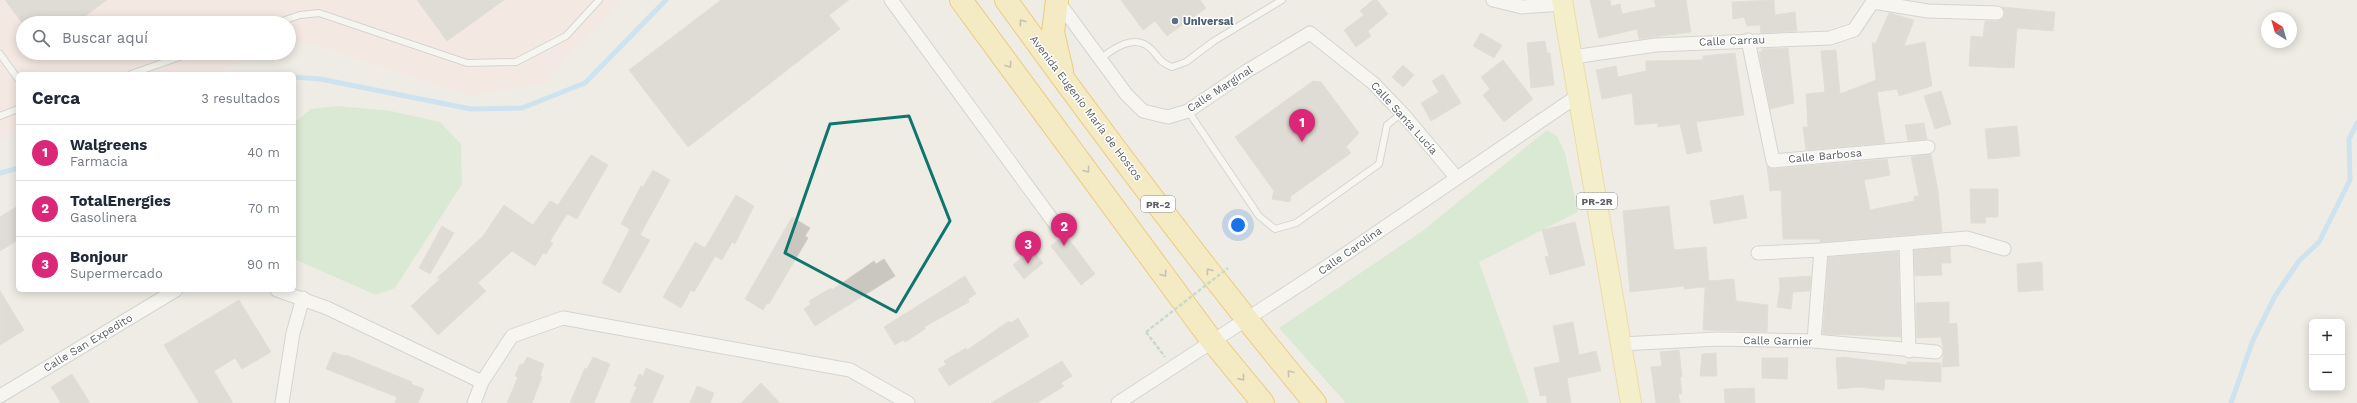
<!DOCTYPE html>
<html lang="es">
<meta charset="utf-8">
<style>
body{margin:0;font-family:"Work Sans",sans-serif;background:#f6f6f7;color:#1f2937}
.controls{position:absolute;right:12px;bottom:12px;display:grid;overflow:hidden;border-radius:6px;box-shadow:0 2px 10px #0003}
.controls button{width:36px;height:36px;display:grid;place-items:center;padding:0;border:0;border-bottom:1px solid #e0e1e3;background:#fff;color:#1f2937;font:20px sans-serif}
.compass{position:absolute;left:2261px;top:12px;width:36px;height:36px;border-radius:50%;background:#fff;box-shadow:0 2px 10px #0003;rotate:323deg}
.you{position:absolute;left:1238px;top:225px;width:14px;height:14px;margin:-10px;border:3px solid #fff;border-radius:50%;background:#1a73e8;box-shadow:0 0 0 6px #1a73e833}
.badge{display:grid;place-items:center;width:26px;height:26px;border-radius:50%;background:#db2777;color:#fff;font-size:13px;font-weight:700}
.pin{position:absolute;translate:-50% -33px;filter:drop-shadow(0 1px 2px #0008)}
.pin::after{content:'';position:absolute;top:21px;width:14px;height:12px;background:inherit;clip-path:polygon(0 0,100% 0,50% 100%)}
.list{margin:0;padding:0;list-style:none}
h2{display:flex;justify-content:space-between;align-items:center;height:52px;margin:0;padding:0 16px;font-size:17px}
h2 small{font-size:13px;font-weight:400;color:#747a83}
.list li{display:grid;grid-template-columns:26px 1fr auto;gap:12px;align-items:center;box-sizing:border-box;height:56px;padding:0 16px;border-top:1px solid #e0e1e3}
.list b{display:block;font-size:15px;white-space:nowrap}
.list p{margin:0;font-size:13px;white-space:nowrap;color:#747a83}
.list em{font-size:13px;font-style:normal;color:#747a83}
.icon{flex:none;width:22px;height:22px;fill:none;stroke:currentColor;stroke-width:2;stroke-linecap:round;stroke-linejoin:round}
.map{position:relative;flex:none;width:2357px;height:403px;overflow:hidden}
.search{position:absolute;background:#fff;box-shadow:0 2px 10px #0003;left:16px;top:16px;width:280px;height:44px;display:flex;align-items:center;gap:10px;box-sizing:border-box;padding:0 14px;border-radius:22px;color:#747a83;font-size:15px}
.panel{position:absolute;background:#fff;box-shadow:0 2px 10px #0003;left:16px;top:72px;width:280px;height:220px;border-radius:6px}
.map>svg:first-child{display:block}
</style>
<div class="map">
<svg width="2357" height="403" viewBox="0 0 2357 403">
<rect width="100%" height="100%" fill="#eeece4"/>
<polygon fill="#fae3e1" points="0,0 622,0 544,83 471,96 306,42 289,47 289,23 23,23 23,53 270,53 205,74 18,74 18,134 0,140"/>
<g fill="#c1e5c1">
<polygon points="338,106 391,111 440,122 461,144 462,184 395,288 376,295 294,259 294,123 311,109"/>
<polygon points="1547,130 1557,136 1565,153 1578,212 1479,262 1529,403 1346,403 1279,328 1421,232"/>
</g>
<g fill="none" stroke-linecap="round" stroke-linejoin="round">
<g stroke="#a6d7fc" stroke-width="5">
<polyline points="294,77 320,79 471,109 522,108 585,83 666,0"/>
<polyline points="0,173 18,168"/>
<polyline points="2231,403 2253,340 2275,296 2299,261 2319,242 2350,180 2349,139 2357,123"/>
</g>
</g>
<g fill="#cac7c1" stroke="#d3cdc2">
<polygon points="5,0 107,0 76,23 22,23"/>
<polygon points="417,0 504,0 447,41"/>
<polygon points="721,0 849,0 829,15 840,29 688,147 629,70"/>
<polygon points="1121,0 1200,0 1206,8 1167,36 1155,21 1143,30"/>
<polygon points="1373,0 1377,0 1388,14 1368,31 1371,36 1356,47 1344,30 1364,15 1360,11"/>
<polygon points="1590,0 1610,0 1611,6 1620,4 1622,14 1656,7 1654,0 1686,0 1691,32 1639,39 1637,29 1599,38"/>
<polygon points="1774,0 1775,15 1795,12 1797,31 1761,33 1760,25 1747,26 1744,17 1733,19 1732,2"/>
<polygon points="2002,7 2055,12 2053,31 2017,28 2014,68 1969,66 1971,36 1983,37 1985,21 1997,21 2004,18 2005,13"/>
<polygon points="1889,13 1914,20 1904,46 1925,42 1932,86 1899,96 1897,89 1877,92 1885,143 1806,150 1803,127 1808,127 1806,94 1825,92 1821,51 1836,50 1840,94 1876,80 1872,43 1876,43"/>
<polygon points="1481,33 1502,45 1494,58 1473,46"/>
<polygon points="1545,41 1547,53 1550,53 1554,85 1531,88 1527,43"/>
<polygon points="1788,48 1794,103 1770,109 1759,52 1762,52 1762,49"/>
<polygon points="1735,53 1744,115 1696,122 1702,151 1687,154 1680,124 1658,127 1658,123 1635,125 1632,93 1602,99 1596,70 1616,66 1618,77 1646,71 1646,61 1703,60 1703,56"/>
<polygon points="1503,60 1533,99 1504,122 1483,95 1490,89 1481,77"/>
<polygon points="1403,65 1414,75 1403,87 1392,77"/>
<polygon points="1443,74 1461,103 1431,121 1421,103 1439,92 1432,81"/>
<polygon points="1313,81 1321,82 1359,133 1346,147 1351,153 1291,196 1290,202 1272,199 1274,191 1235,137"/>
<polygon points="1941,91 1951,124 1935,129 1924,96"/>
<polygon points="1924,123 1927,139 1908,141 1905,125"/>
<polygon points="2017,126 2020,156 1988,159 1985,129"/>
<polygon points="1931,154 1938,191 1942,232 1823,242 1820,242 1820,239 1783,239 1781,190 1770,191 1767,166 1774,169 1887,159 1890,175 1864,180 1870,210 1914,201 1914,196 1919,196 1911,157"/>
<polygon points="591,155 608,165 577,219 567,214 550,241 553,243 546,254 543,253 535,266 512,251 478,283 486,291 438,335 411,306 440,279 437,278 483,236 504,205 533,225 550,201 558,205"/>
<polygon points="653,170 670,180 640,235 650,240 620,293 602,283 630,229 621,224 641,186 643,187"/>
<polygon points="1970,189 1998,189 1998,217 1985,217 1986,223 1971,223"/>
<polygon points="736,195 754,206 735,244 732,242 722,260 715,256 694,292 691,290 681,308 663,297 695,242 705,248"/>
<polygon points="1743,195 1747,218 1714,224 1710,201"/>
<polygon points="18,206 18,240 0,251 0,217"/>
<polygon points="1669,206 1674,250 1706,247 1709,281 1734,279 1736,301 1768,305 1767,332 1703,330 1705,287 1684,289 1684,286 1630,292 1623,211"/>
<polygon points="792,217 810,228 805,236 808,238 769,304 767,303 763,310 745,299"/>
<polygon points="1575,222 1585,265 1550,275 1545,257 1549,256 1542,230"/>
<polygon points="442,226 454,233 430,274 419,268"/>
<polygon points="1065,234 1095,274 1081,285 1051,246"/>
<polygon points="1950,247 1951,263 1941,263 1942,275 1915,276 1914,250"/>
<polygon points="1032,249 1043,263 1024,279 1013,265"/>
<polygon points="1898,252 1901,337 1823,334 1828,257"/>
<polygon points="884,259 895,276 815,326 804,309 811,304 809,301 831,288 832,290 874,261 876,264"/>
<polygon points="2042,262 2043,290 2018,292 2017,264"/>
<polygon points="965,276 976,294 968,299 969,302 924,327 925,329 905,342 903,340 895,345 884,327"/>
<polygon points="1811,276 1810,291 1793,292 1791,309 1777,307 1780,288 1779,278"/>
<polygon points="0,291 24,330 0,345"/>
<polygon points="239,300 271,352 242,369 235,358 214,371 233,403 199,403 164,345"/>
<polygon points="1949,302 1949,324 1957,323 1959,366 1942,367 1944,352 1941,337 1917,338 1916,303"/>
<polygon points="1018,318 1029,336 949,386 938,369 946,365 944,361 966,348 967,350 1009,321 1011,323"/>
<polygon points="1573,322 1579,355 1596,351 1601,371 1567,378 1571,403 1547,403 1546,395 1540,396 1534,368 1560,362 1553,326"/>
<polygon points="1679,350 1682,377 1680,377 1682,394 1678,394 1680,403 1656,403 1651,367 1662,366 1660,352"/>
<polygon points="333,352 345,356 346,355 412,382 411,384 424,389 418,403 395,403 397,397 326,369"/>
<polygon points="1716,353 1717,376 1700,376 1702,354"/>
<polygon points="527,357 544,364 540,376 542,377 532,403 507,403 518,377 515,376 520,364 523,365"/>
<polygon points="593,357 610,364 594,403 570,403 585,368 587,369"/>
<polygon points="1843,357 1907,365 1907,362 1941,363 1941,382 1885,379 1884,390 1860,387 1838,389 1836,358"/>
<polygon points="1762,358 1788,358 1787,379 1762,378"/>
<polygon points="1062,361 1072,376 1061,383 1064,386 1037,403 991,403"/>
<polygon points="646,368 664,376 652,403 630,403 637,387 634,386 639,374 643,376"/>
<polygon points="72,374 90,403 61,403 51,387"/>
<polygon points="761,383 780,403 741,403"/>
<polygon points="697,386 714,393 710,403 690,403"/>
<polygon points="1754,388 1755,403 1725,403 1724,389"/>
</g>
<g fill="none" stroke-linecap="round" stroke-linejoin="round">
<defs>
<g id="service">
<polyline points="276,23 300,15 319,13 467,63 516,62 566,36 599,0"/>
<polyline points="0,54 18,79"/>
<path d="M1100 59C1114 48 1135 33 1151 49 1161 59 1158 61 1172 67L1186 62 1214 41 1282 0"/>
<polyline points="131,74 191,53"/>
<polyline points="1188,111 1259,216 1275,229 1296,223 1379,164 1387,125 1402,113"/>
<polyline points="0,116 18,109"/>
</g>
<g id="minor">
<polyline points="891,0 1059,229"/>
<polyline points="1057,0 1126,94 1143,111 1168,117 1188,111 1247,71 1310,33 1373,83 1402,113 1456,177"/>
<polyline points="1493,0 1522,7 1563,4"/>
<polyline points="1873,2 1928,11 1997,13"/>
<polyline points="1748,40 1773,161 1928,147"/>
<polyline points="1573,57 1656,45 1830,38 1854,30 1874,0"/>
<polyline points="1906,244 1909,351"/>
<polyline points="1758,253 1821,250 1967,238 2004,249"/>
<polyline points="277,290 327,308 482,382"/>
<polyline points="1814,341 1821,250"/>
<polyline points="1621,344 1718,339 1814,341 1936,352"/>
<polyline points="0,396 176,290"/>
<polyline points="282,403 293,333 303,298"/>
<polyline points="474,403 482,382 512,336 563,318 850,370 908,403"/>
<polyline points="1118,403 1319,272 1579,95"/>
</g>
<polyline id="primary" points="1562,0 1631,403"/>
<g id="trunk">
<polyline points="961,0 1212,341 1263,403"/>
<path d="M1006 0C1105 137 1207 273 1315 403"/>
<polyline points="1057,0 1053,32 1062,71"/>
</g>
</defs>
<use href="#service" stroke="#b4b6bb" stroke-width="8"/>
<use href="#minor" stroke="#b4b6bb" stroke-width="15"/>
<use href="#primary" stroke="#edc45e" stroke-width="22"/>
<use href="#trunk" stroke="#eba307" stroke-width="24"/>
<polyline stroke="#9bc5a6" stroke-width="2.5" stroke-dasharray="4 2" stroke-linecap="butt" points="1146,332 1165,357"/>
<use href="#service" stroke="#fff" stroke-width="6"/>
<use href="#minor" stroke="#fff" stroke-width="13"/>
<use href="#primary" stroke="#fcefab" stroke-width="20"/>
<use href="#trunk" stroke="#fbe69e" stroke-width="22"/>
<polyline stroke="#9bc5a6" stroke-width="2.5" stroke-dasharray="4 2" stroke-linecap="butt" points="1146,332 1228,268"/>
</g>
<defs><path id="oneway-chevron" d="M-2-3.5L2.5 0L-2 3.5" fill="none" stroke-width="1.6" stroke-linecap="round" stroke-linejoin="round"/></defs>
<g stroke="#948f78">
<use href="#oneway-chevron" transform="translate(1022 22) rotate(-126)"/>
<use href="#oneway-chevron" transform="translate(1009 65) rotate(54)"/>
<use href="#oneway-chevron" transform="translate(1087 170) rotate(53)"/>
<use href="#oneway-chevron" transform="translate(1209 271) rotate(-127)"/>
<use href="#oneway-chevron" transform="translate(1164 274) rotate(54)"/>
<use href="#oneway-chevron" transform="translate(1290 373) rotate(-130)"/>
<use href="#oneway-chevron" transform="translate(1242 378) rotate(51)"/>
</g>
<path d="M0 0H2357V403H0ZM909 116 950 221 896 312 785 253 830 124Z" fill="#eeece4" fill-opacity=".55" fill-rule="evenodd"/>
<path fill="none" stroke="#0f766e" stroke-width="3" stroke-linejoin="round" d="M909 116 950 221 896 312 785 253 830 124Z"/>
<circle fill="#5c6f8a" stroke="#fff" stroke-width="1.5" cx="1175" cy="21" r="4"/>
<g text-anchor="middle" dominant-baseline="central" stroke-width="3" stroke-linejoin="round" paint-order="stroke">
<g fill="#fff" stroke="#8d9092" stroke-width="1">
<rect x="1577" y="193" width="40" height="16" rx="3"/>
<rect x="1141" y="196" width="34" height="16" rx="3"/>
</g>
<g font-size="10" font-weight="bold" fill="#5c6064">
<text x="1597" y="201">PR-2R</text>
<text x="1158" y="204">PR-2</text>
</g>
<g font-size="11" font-weight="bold" fill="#4e5e75" stroke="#fff" text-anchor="start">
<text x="1183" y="21">Universal</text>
</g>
<g font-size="11" fill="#5c6064" stroke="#fff">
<text transform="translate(1732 41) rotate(-2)">Calle Carrau</text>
<text transform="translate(1220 89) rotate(-33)">Calle Marginal</text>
<text transform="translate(1086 108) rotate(53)">Avenida Eugenio María de Hostos</text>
<text transform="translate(1404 118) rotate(48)">Calle Santa Lucía</text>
<text transform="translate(1825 156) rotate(-5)">Calle Barbosa</text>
<text transform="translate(1350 251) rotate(-35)">Calle Carolina</text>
<text transform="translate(1778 341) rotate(1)">Calle Garnier</text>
<text transform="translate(88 343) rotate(-31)">Calle San Expedito</text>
</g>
</g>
</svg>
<div class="controls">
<button>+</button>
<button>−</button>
</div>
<svg class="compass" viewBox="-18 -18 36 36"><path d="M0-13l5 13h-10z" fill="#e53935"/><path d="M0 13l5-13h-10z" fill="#747a83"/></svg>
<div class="you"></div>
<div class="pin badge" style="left:1302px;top:142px">1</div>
<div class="pin badge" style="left:1064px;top:246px">2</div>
<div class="pin badge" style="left:1028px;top:264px">3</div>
<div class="search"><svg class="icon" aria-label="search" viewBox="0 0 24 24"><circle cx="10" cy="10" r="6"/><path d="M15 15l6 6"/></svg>Buscar aquí</div>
<section class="panel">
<h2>Cerca<small>3 resultados</small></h2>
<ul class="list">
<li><span class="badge">1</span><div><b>Walgreens</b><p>Farmacia</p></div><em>40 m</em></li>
<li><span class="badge">2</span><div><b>TotalEnergies</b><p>Gasolinera</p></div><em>70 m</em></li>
<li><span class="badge">3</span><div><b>Bonjour</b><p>Supermercado</p></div><em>90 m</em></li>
</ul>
</section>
</div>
